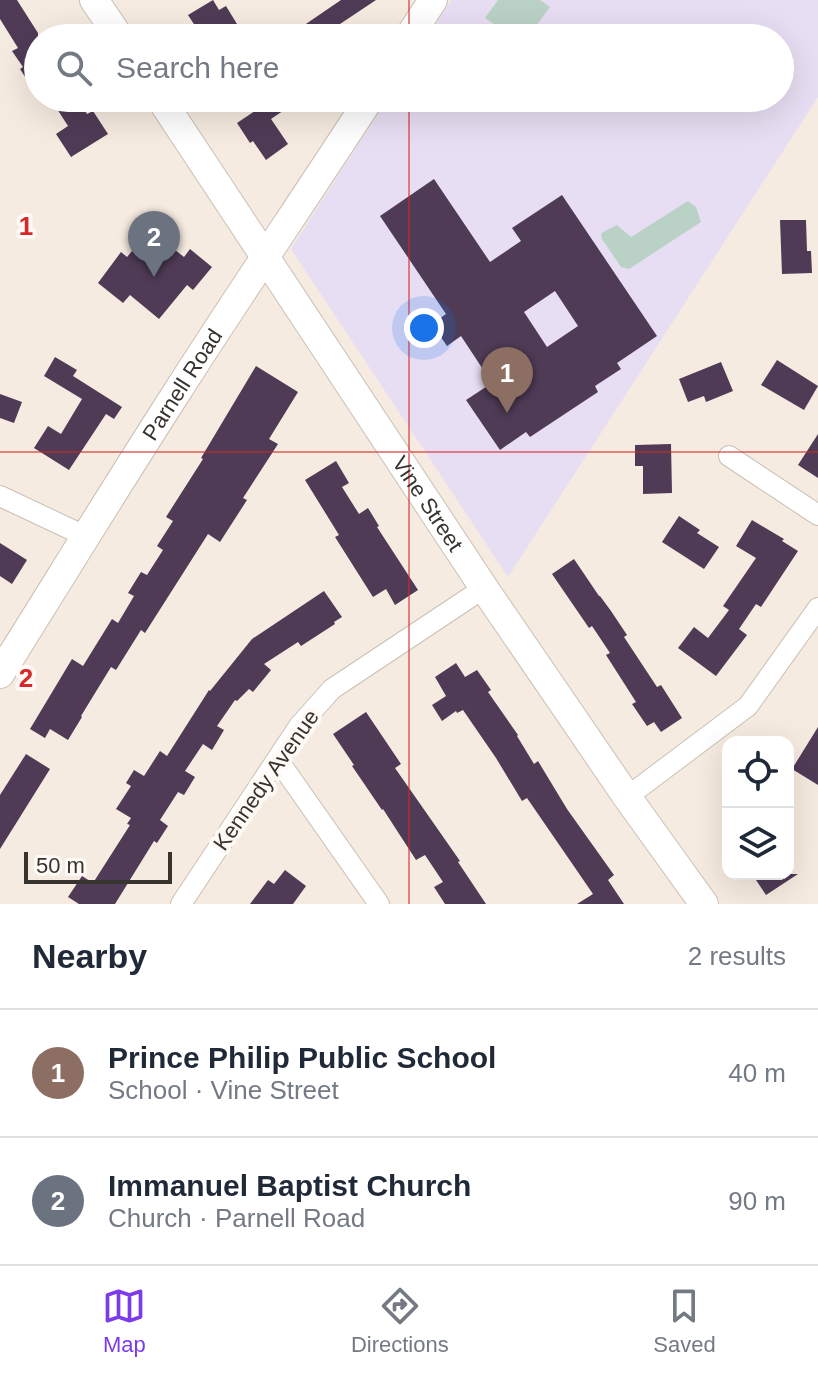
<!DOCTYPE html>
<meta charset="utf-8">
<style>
body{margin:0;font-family:Arial,sans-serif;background:#f2f2f3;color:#1f2937}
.controls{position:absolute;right:24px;bottom:24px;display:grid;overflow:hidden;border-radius:16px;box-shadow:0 8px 32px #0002}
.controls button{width:72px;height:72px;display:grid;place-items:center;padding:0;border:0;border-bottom:2px solid #e0e1e3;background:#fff;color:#1f2937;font:40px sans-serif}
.scale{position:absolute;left:24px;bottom:20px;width:148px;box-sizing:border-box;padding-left:8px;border:4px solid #37332f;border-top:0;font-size:22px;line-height:28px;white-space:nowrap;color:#37332f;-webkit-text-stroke:6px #fef9f5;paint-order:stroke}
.you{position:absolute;left:424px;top:328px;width:28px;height:28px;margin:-20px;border:6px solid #fff;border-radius:50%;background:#1a73e8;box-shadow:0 0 0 12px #1a73e833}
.badge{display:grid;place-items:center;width:52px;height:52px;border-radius:50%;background:#7c3aed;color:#fff;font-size:26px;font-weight:700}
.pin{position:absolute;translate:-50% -66px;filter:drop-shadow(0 2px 4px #0008)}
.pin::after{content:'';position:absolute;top:42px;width:28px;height:24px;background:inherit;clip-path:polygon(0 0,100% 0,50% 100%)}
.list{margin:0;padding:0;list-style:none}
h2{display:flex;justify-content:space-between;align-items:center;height:104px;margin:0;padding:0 32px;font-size:34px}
h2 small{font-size:26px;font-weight:400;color:#747a83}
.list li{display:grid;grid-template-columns:52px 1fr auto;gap:24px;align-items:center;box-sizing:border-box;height:128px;padding:0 32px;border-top:2px solid #e0e1e3}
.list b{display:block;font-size:30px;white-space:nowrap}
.list p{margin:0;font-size:26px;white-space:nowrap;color:#747a83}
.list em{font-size:26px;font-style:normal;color:#747a83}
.icon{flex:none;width:44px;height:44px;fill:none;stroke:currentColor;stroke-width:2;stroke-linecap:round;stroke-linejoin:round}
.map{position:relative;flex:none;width:818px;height:904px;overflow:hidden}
.search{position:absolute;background:#fff;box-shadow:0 8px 32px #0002;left:24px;right:24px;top:24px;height:88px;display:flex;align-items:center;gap:20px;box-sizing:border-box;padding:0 28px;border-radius:44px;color:#747a83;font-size:30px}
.sheet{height:360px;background:#fff}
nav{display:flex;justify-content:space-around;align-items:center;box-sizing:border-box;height:112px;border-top:2px solid #e0e1e3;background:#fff;font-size:22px;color:#747a83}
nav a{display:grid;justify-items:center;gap:4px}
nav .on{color:#7c3aed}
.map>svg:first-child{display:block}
</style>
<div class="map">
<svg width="818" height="904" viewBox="0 0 818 904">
<rect width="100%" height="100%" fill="#f6ebe0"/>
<polygon fill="#e8def3" points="451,0 818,0 818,97 508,577 291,249 388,98 780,98 780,38 427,38"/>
<g fill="#bad2c6">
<polygon points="498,0 540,0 550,7 527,38 514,38 485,18"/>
<polygon points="688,201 696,207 701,222 629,269 621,267 602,239 601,234 605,231 617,225 631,237"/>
</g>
<g fill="#4f3b56" fill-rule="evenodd">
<polygon points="0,0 17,0 38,33 38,97 20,69 23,67 12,51 18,48 0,19"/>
<polygon points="213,0 219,10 226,6 237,24 230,28 232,31 220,38 203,38 188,15"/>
<polygon points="341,0 376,0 340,24 349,38 306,38 300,28"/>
<polygon points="50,98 77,98 87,114 93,111 108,134 71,157 56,134 68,126"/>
<polygon points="274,98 302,98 271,119 288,144 266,160 253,141 250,143 237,123"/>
<path d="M434 179 490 262 521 241 512 228 562 195 657 336 617 363 621 369 595 386 598 392 530 437 526 432 500 450 466 400 492 383 461 336 447 346 432 324 446 314 380 216ZM555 291 578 326 547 347 524 312Z"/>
<polygon points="780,220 806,220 807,251 811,251 812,273 782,274"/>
<polygon points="150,230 184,257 190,249 212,267 193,290 187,285 159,319 130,295 123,303 98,283 121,252 127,257"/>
<polygon points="55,357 77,370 73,376 122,407 114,419 106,414 69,470 34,448 48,426 61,434 82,399 44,376"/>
<polygon points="777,360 818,386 804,410 761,385"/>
<polygon points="721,362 733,391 706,402 704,396 688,402 679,379"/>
<polygon points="256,366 298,392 269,439 278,444 243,498 247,500 220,542 208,534 145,633 141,630 116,670 111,667 81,716 82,717 68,740 50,729 45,738 30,729 72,659 83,666 112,619 118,623 134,596 128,593 141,572 147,575 163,550 157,546 173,521 166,517 203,459 201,458"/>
<polygon points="0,394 22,402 14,423 0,418"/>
<polygon points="818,434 818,478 798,465"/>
<polygon points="671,444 672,493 643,494 643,466 635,466 635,445"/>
<polygon points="336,461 349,483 342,487 359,514 368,508 379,526 377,527 418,590 395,605 386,589 373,597 335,537 339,535 305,480"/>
<polygon points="679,516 700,530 697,533 719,547 704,569 662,542"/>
<polygon points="752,520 784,539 782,541 798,551 761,607 756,604 739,629 747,635 716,676 678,648 694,627 708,638 729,610 723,606 756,558 736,546"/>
<polygon points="0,543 27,560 12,584 0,576"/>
<polygon points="574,559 599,596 600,596 611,611 627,635 624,637 657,687 661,685 682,718 661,732 654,722 647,726 632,704 636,702 606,655 610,653 592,626 589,628 552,574"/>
<polygon points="324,591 342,617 334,622 335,624 301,646 298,642 264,664 271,670 253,692 249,689 237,701 235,700 217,726 224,730 212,750 203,744 185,771 195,777 184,795 178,792 160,820 168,826 157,843 154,841 115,904 79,904 68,897 82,876 93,883 130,825 127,824 131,818 116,809 131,786 126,783 134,770 144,776 160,751 167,756 209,690 210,691 252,639"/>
<polygon points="456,663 465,677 477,670 491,690 488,692 518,735 517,736 534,764 538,761 567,809 614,875 608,880 624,904 577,904 593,894 527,798 522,801 496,758 463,710 457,713 456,711 442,721 432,705 446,696 435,677"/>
<polygon points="366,712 401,764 395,768 460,861 458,862 486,904 445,904 434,887 443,882 425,855 416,860 383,809 382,810 352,766 354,765 333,734"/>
<polygon points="818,727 818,785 792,769"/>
<polygon points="26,754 50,769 0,849 0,795"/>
<polygon points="285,870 306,886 293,904 250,904 268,880 274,884"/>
<polygon points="752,874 798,874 766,895"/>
</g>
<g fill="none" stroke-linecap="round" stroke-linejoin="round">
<defs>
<g id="street">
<polyline points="729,456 818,515"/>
<polyline points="0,496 87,537"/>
<polyline points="278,760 379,904"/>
<polyline points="627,797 748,706 818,608"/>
<polyline points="181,904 299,726 332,689 484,588"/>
</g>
<g id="secondary">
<polyline points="94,0 120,38"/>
<polyline points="408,38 433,0"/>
<path id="s1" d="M160 98 484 588 627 797 704 904"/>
<path id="s2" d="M0 674C59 580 117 485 177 392 240 293 306 197 370 98"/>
</g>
</defs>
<use href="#street" stroke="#cac0b5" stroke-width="22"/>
<use href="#secondary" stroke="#cac0b5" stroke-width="30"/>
<use href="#street" stroke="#fff" stroke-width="20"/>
<use href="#secondary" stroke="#fff" stroke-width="28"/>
</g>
<path fill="none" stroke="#d62828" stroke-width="2" stroke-opacity="0.55" d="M409 0V38M409 98V904M0 452H818"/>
<g text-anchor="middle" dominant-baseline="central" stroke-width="8" stroke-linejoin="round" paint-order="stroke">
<g font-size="22" fill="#37332f" stroke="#fef9f5">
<text stroke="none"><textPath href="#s2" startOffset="342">Parnell Road</textPath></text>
<text stroke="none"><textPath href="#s1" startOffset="486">Vine Street</textPath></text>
<text transform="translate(266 780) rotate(-55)">Kennedy Avenue</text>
</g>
</g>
<g font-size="26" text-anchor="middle" font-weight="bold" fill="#d62828" stroke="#fef9f5" stroke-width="8" stroke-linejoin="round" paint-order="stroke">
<text x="26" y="235">1</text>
<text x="26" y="687">2</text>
</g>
</svg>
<div class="controls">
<button><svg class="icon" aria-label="locate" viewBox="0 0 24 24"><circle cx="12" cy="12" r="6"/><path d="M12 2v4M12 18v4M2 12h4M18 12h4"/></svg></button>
<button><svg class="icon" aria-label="layers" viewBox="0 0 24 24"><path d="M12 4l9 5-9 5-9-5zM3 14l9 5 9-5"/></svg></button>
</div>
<div class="scale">50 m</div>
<div class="you"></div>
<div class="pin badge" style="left:507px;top:413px;background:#8d6e63">1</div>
<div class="pin badge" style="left:154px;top:277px;background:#6b7280">2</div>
<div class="search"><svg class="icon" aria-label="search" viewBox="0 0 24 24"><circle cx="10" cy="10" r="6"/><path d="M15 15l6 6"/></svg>Search here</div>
</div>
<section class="sheet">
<h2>Nearby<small>2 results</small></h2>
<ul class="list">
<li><span class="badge" style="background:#8d6e63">1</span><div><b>Prince Philip Public School</b><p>School · Vine Street</p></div><em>40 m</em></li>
<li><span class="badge" style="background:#6b7280">2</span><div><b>Immanuel Baptist Church</b><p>Church · Parnell Road</p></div><em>90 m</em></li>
</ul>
</section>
<nav>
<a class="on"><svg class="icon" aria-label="map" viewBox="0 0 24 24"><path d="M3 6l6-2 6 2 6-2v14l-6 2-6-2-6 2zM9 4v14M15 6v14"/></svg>Map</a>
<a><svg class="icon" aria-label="directions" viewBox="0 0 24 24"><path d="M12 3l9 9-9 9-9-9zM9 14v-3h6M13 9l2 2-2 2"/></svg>Directions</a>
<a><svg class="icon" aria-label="saved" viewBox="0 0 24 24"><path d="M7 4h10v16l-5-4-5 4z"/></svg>Saved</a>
</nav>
